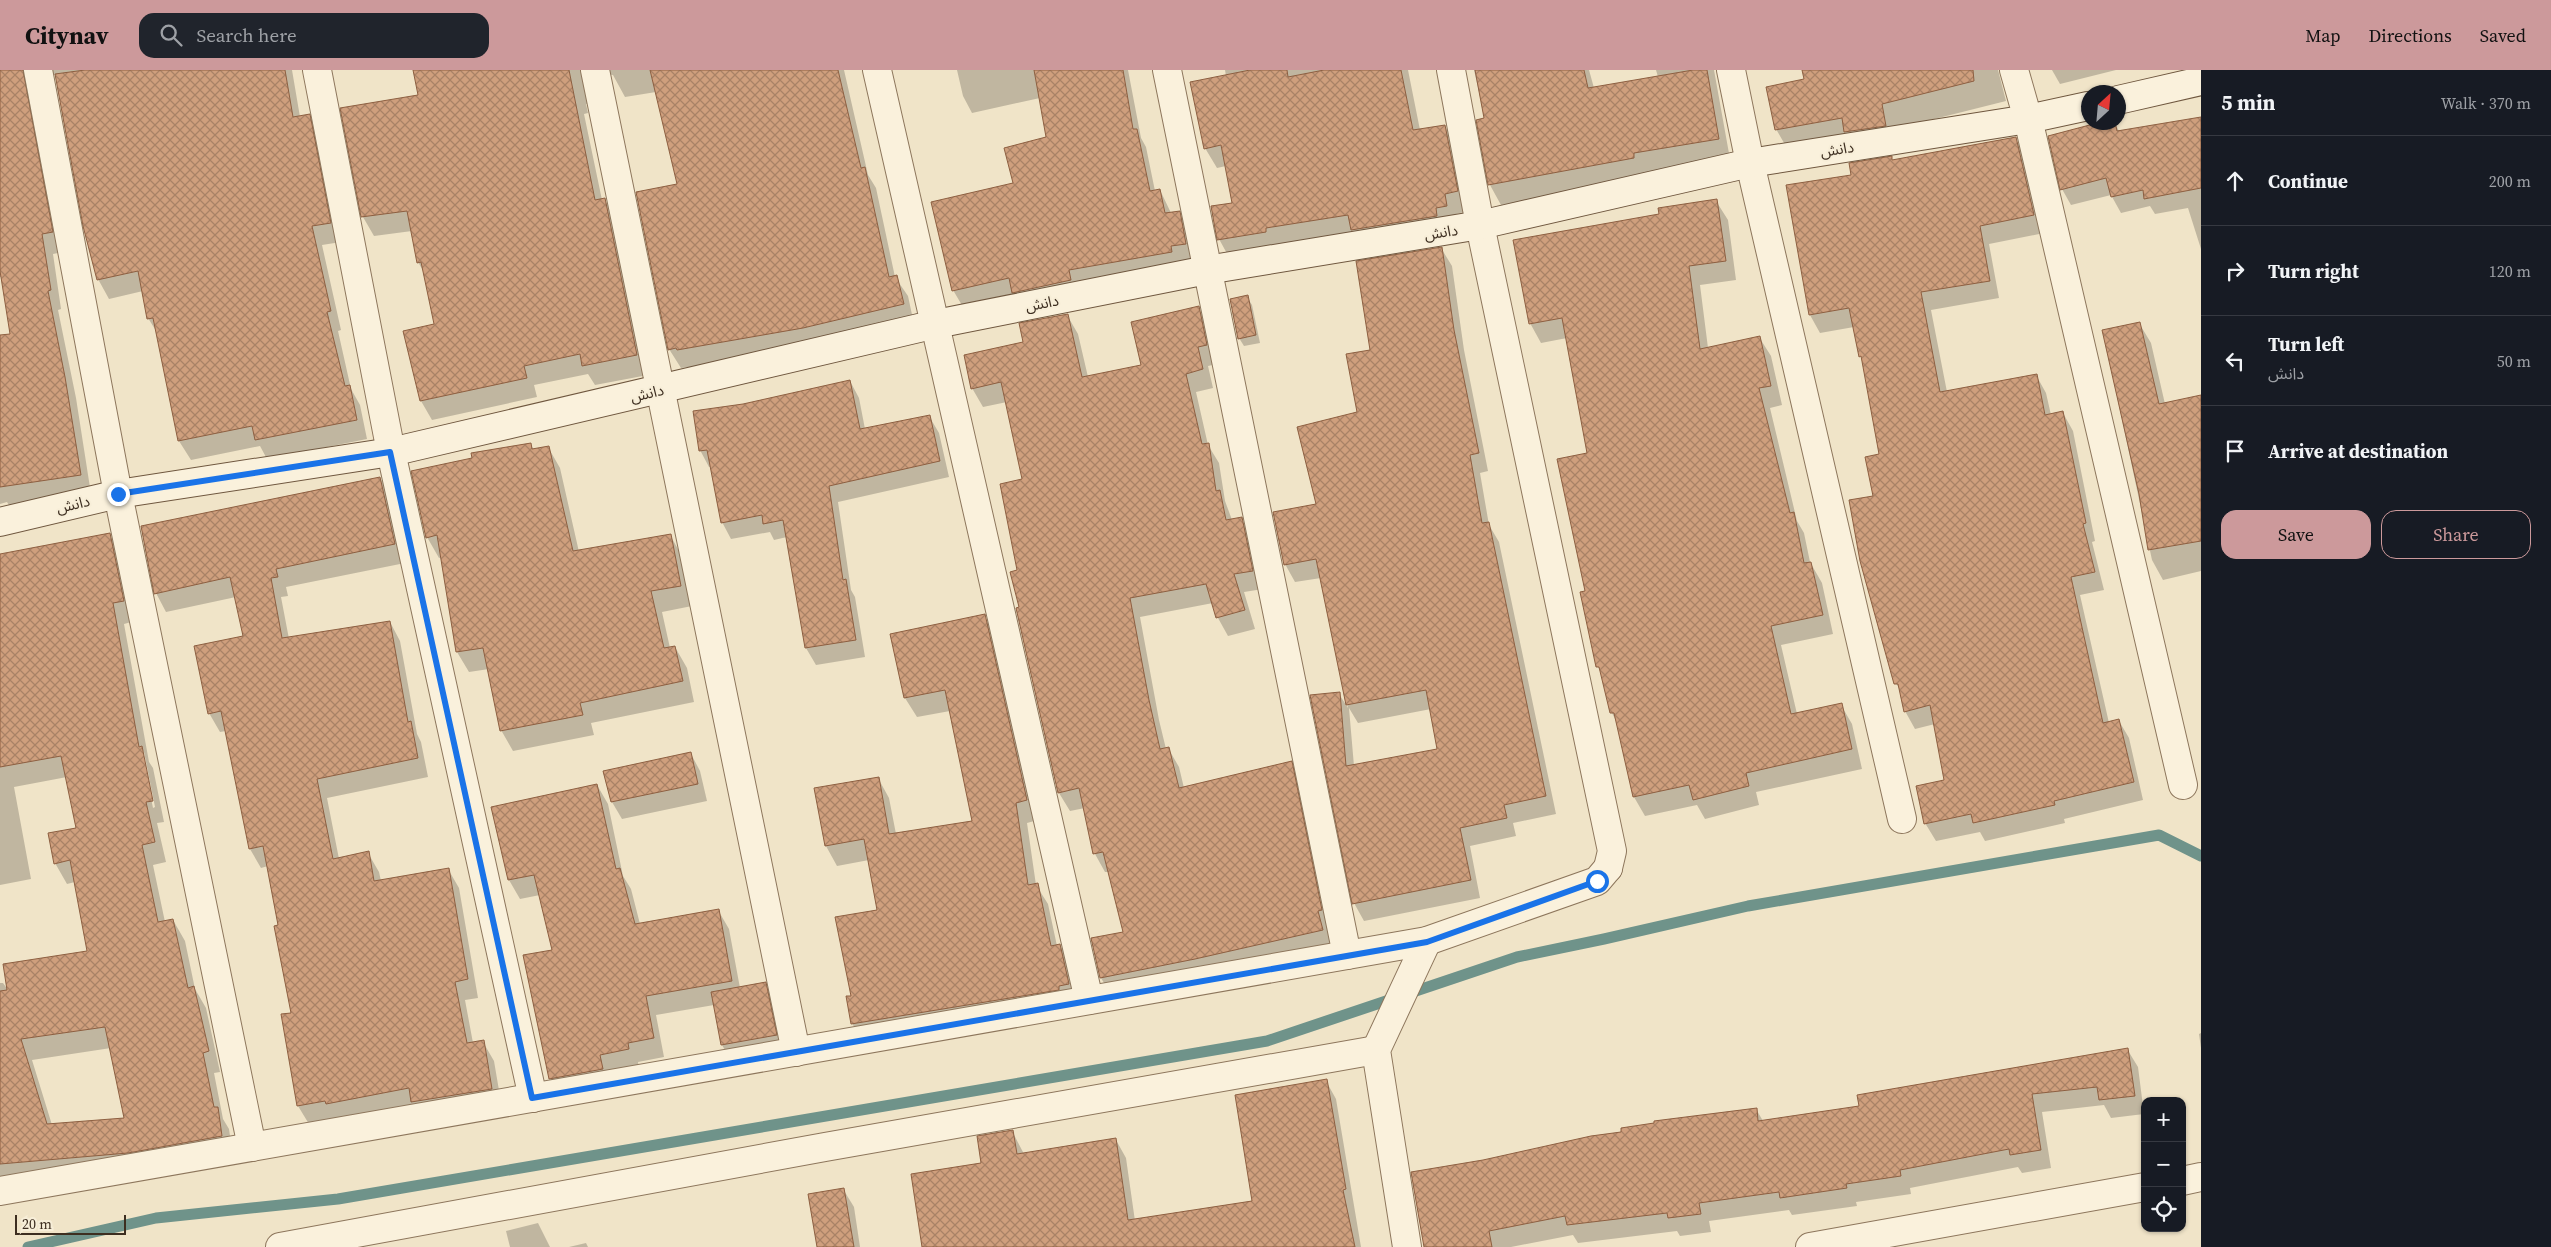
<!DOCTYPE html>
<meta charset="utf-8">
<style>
body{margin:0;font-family:"Source Serif 4","Noto Sans Arabic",serif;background:#20242c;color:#f1f3f6}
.controls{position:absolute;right:15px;bottom:15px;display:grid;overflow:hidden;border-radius:10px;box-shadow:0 1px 4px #0004}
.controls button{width:45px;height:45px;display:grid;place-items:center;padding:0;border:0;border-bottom:1px solid #363941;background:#171b24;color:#f1f3f6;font:25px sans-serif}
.compass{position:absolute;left:2081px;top:15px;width:45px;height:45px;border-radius:50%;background:#171b24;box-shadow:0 1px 4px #0004;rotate:26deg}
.scale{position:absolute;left:15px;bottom:12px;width:111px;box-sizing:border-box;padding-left:5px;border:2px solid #3d2e20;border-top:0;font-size:14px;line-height:18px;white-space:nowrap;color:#3d2e20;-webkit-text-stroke:4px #f7eed8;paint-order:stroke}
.stop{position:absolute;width:15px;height:15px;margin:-11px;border:4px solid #1a73e8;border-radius:50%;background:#fff}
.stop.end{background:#1a73e8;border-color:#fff;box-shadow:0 1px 5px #0008}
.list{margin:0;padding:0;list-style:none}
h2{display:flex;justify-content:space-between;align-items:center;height:65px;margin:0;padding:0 20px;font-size:21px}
h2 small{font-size:16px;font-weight:400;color:#9ea1a6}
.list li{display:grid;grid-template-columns:32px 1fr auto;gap:15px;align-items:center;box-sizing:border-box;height:90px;padding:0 20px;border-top:1px solid #363941}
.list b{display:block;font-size:19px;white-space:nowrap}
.list p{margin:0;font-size:16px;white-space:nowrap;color:#9ea1a6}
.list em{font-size:16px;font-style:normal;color:#9ea1a6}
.actions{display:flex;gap:10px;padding:15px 20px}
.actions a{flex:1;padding:11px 0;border:1px solid #cc999b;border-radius:15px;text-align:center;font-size:18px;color:#cc999b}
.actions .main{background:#cc999b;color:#111}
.icon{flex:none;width:28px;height:28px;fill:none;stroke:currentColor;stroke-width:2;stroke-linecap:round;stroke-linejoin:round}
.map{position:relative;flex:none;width:2201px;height:1177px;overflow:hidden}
header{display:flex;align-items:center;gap:30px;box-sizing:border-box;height:70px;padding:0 25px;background:#cc999b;color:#111}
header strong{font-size:24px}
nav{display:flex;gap:28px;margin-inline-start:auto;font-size:18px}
.search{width:350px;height:45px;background:#20242c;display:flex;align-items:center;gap:12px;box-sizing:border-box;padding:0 18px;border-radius:15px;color:#9ea1a6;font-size:19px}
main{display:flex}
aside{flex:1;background:#171b24}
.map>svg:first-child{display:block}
</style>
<header>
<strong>Citynav</strong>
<div class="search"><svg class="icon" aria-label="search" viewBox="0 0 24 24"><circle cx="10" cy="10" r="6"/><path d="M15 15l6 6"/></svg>Search here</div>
<nav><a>Map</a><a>Directions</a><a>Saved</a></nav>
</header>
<main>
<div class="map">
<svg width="2201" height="1177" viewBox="0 0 2201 1177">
<defs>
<pattern id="building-cross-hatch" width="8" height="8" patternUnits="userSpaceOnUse" patternTransform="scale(1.25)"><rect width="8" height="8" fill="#cf9f7d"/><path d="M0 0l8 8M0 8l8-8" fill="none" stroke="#a98266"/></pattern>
</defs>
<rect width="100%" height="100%" fill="#f0e4c8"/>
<g fill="#0003" fill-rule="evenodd">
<polygon points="0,0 292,0 300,47 309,45 320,65 341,172 322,175 341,260 338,261 351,319 360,335 367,369 267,389 260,376 191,390 179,371 158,264 148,248 143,221 109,229 98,209 56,5 47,4 63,182 53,184 61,239 58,240 76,328 91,424 10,437 7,432 0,434 0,267 11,265 2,207 0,207"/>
<polygon points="414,0 844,0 868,105 876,118 895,207 908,226 914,254 689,299 688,297 681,298 669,279 679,115 656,22 625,27 613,5 603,4 592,33 586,34 588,43 584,44 602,130 605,130 616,149 648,305 595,315 588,304 534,315 537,327 432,350 421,331 405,262 436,255 425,204 418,192 412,161 374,166 363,147 342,39 420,26"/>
<polygon points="957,0 1128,0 1141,68 1146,77 1155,121 1160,120 1171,143 1179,142 1189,159 1195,191 963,237 953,220 1014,114 1048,68 1040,28 972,43 963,26"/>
<polygon points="1225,0 1408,0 1420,60 1445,56 1456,76 1468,141 1456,144 1458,156 1230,189 1219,169 1234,134 1226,96 1217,98 1205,78 1226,6"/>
<polygon points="1474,0 1589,0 1594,18 1658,7 1656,0 1714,0 1730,89 1644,103 1645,107 1501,135 1490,115 1478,51 1485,49"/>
<polygon points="1803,0 1998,0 2006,31 1791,85 1776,59 1806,10"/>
<polygon points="2052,0 2116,0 2060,14"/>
<polygon points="2201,48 2201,179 2188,138 2155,144 2150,136 2121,143 2111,125 2071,135 2062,119 2114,52 2119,61"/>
<polygon points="2015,68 2026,86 2044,163 1989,174 1999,228 1931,240 1947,322 2036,305 2046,323 2051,345 2063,343 2073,361 2095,471 2092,472 2104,520 2080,525 2109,653 2119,651 2129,668 2143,730 2064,749 2065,753 1985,771 1980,762 1936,771 1925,753 1945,711 1935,654 1915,659 1905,641 1901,622 1896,613 1874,427 1881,385 1863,291 1854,257 1820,263 1810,245 1787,116 1852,106 1891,88 1893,91"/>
<polygon points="1716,131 1728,150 1736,210 1700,215 1708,278 1759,267 1771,286 1782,335 1770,338 1797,451 1804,463 1810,492 1822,513 1833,564 1781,575 1797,644 1841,635 1852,654 1862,699 1756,722 1759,735 1705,749 1697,735 1645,746 1634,727 1618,655 1612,643 1602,605 1598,597 1582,523 1587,522 1589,384 1567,268 1541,273 1530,253 1661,145"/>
<path d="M1441 178 1452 196 1464 280 1488 401 1480 403 1489 455 1499 472 1556 744 1513 753 1516 766 1470 776 1480 828 1364 851 1354 833 1339 624 1348 638 1321 508 1295 512 1285 494 1318 435 1359 343 1371 281ZM1349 638 1358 653 1431 639 1439 680 1354 696Z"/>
<polygon points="1247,227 1252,235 1260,273 1244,276 1239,268"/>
<polygon points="1198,238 1209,256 1217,294 1208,296 1213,318 1196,322 1208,375 1219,393 1225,431 1232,450 1241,449 1252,467 1263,519 1244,522 1255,559 1228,566 1218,548 1213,533 1140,547 1159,650 1166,679 1168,678 1179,697 1184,718 1291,692 1302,711 1332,878 1112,926 1101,908 1124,862 1109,802 1105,802 1095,784 1085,738 1070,741 1059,723 1017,539 1020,538 1024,410 1007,332 983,337 972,318 1025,273 1067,245 1078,264 1088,307 1142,296"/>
<polygon points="2139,253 2151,273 2165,334 2201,326 2201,501 2163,510 2152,490 2103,261"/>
<polygon points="850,311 859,328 865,359 929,346 939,363 949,407 838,432 851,520 855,527 865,587 816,595 806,578 787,467 774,470 770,462 731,469 722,452 711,397 709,397 700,380 743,335"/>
<polygon points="531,375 534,380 548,377 560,398 579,482 670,465 682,486 692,536 662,542 670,578 675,577 687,598 694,632 591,653 594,665 513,681 501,660 489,599 469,602 457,582 442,487 439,488 427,467"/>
<polygon points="380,408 391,427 405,493 286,517 288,526 281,527 289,569 390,552 400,571 417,664 421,672 428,707 327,728 339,789 368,783 379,802 381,811 448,799 459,818 478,928 465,930 473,973 483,972 494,991 502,1038 309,1054 298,1036 293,944 268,796 261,798 250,779 226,661 220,662 209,643 245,567 236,527 166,542 156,523"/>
<path d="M109 464 121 485 135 551 124 554 149 692 153 698 164 752 157 753 166 792 153 795 165 852 173 850 185 871 195 919 206 938 220 1002 214 1003 223 1049 229 1059 233 1087 0 1116V913H3L8 920 90 882 75 812 67 814 55 793 78 759 67 707 14 717 31 809 0 815V486ZM141 679 144 682 155 737 153 738ZM111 978 125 1049 52 1055 32 990Z"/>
<polygon points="984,546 996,565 1038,750 1027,753 1036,815 1048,834 1057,876 1060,875 1071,895 1080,934 863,973 852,953 852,927 879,841 869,790 837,796 826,776 816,719 878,708 889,728 896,764 974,752 950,641 917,647 905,628"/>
<polygon points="691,684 700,701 707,731 622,749 612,732 605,702"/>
<polygon points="597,715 608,734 623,806 631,819 640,854 718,840 729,859 740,918 765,913 775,930 786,982 732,992 722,975 714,935 656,945 664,987 638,992 639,998 561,1027 550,1008 553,881 540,825 520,829 509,810 492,738"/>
<polygon points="2201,963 2201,978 2199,964"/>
<polygon points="2127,979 2138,997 2144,1044 2111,1048 2104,1035 2042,1042 2051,1098 2022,1103 2018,1097 1910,1118 1911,1124 1856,1132 1857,1136 1792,1145 1789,1140 1709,1151 1711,1162 1680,1166 1677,1161 1578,1173 1573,1165 1511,1177 1425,1177 1483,1091 1756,1039 1763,1051 1860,1038"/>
<polygon points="1326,1011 1336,1029 1361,1177 924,1177 983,1094 1012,1061 1024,1084 1116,1070 1126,1088 1135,1151 1253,1132"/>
<polygon points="843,1119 854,1137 860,1177 818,1177"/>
<polygon points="538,1153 550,1177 510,1177 506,1161"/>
<polygon points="586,1173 588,1177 569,1177"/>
</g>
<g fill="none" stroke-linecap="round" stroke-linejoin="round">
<polyline stroke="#6f938a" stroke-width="11" points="28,1177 156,1148 338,1129 1267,971 1517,887 1604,869 1748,836 2159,765 2201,786"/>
</g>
<g fill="url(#building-cross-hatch)" stroke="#8d5f41" fill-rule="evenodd">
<polygon points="0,0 23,0 53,162 42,164 51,220 48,221 65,307 81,405 0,417 0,265 10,264 0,201"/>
<polygon points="85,0 285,0 293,47 310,44 331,153 312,156 331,241 327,242 345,316 350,315 357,350 255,370 252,356 178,371 153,248 147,249 138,201 97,210 83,156 55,4"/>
<polygon points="413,0 569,0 595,130 605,128 637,285 582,296 580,284 524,296 527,308 420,331 403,261 434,254 421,192 417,193 407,141 361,147 340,38 418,25"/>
<polygon points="650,0 838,0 861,98 865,97 889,207 897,205 904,234 803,258 677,280 676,278 668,280 636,122 677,114"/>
<polygon points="1034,0 1123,0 1133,59 1137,59 1150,121 1160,119 1165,143 1180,141 1186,174 1171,176 1172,182 1069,200 1071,210 1012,223 1009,208 952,221 931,132 1013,113 1004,78 1046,67"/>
<polygon points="1250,0 1287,0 1288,7 1324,0 1401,0 1413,60 1445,55 1458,121 1445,124 1447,136 1436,138 1437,146 1351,160 1348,145 1266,158 1266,162 1217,170 1211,136 1232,133 1221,75 1204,79 1190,12"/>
<polygon points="1475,0 1584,0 1588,18 1693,0 1707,0 1719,69 1634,83 1634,88 1488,115 1476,50 1484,48"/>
<polygon points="1802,0 1973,0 1974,11 1882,34 1886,56 1844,62 1842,48 1775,60 1766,17 1804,9"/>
<polygon points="2201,47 2201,118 2144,129 2143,120 2111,127 2106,108 2060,120 2048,66 2101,52 2115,52 2117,61"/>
<polygon points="2016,67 2034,145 1980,156 1990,211 1921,222 1940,322 2037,304 2045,345 2063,341 2086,453 2083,454 2095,502 2071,507 2103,653 2119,649 2134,712 2054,731 2055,735 1973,753 1971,744 1924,754 1916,716 1944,710 1930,635 1904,642 1898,614 1894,614 1860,491 1849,430 1873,426 1865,387 1879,384 1861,286 1859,287 1849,238 1809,245 1786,115 1851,105 1849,93 1892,86 1892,90"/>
<polygon points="1717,129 1726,191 1689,196 1700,279 1760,266 1771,316 1759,318 1790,443 1794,442 1804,493 1811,492 1823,545 1771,556 1791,644 1842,633 1852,679 1746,703 1749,716 1693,730 1689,715 1633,727 1614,643 1610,643 1599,597 1596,597 1580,522 1585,521 1557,389 1587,383 1562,248 1529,254 1513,170 1659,144 1658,138"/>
<polygon points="1442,177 1454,260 1479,383 1470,385 1482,453 1489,452 1546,726 1504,735 1507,748 1460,758 1471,810 1352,834 1310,625 1340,622 1346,696 1437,679 1426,620 1346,635 1316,489 1284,495 1273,442 1316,434 1297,357 1357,342 1346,284 1370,280 1356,191"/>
<polygon points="1248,225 1256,265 1238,269 1230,229"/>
<polygon points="1199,236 1207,275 1198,277 1203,299 1186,304 1202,374 1209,373 1216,421 1220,420 1226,450 1242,447 1253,501 1234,504 1245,540 1216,548 1206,514 1130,528 1149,630 1160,679 1169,677 1179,718 1292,691 1322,840 1318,841 1323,860 1195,889 1100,908 1091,868 1123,862 1103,782 1093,784 1079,718 1058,723 1016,538 1019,537 1010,502 1017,500 1000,414 1022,409 1001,312 971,319 964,285 1023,272 1019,253 1068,244 1082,307 1141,295 1131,252"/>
<polygon points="2140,252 2159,334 2201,325 2201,471 2148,480 2139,424 2102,260"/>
<polygon points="850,310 860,359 930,345 940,391 829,416 843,510 846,509 856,570 805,578 783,450 763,454 762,445 721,453 707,380 699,381 693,341 743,334"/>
<polygon points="531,373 532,379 549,376 573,481 671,464 681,516 651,521 664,578 675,576 683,611 580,633 583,645 500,661 483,578 456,582 437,465 426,468 411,401 472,388 471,383"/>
<polygon points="380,407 395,474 276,499 278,507 271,508 282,568 390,551 408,652 411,651 418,688 317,709 333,789 369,781 374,811 449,798 468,909 455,912 467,973 484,970 492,1019 411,1032 409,1018 326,1034 325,1031 297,1036 281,944 291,943 274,856 278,855 263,776 249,779 221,641 208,644 194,576 243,566 230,507 154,524 141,456"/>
<path d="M110 463 124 531 113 533 139 677 142 676 153 731 146 732 155 772 142 775 158 852 173 849 188 918 194 916 209 981 203 983 214 1037H218L222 1066 128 1083 0 1094V921L7 920 3 894 87 881 70 790 54 794 48 763 76 758 61 686 0 697V484ZM105 957 124 1048 47 1054 21 969Z"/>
<polygon points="985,544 1027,730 1016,733 1028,815 1038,813 1051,876 1060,874 1069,914 1059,916 1059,920 851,954 846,926 851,926 835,847 877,840 864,769 825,776 814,718 879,707 889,764 972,751 945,620 904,628 890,564"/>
<polygon points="691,682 698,714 611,732 603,701"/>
<polygon points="597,714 616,799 620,798 635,854 719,839 732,911 646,926 654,968 628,973 629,979 600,985 603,999 549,1009 523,885 552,880 534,805 508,810 491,737"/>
<polygon points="766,912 777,965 721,975 711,922"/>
<polygon points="2128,978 2135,1026 2099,1030 2097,1017 2032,1024 2041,1080 2010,1085 2009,1079 1900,1100 1901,1106 1846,1114 1847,1118 1780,1128 1779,1122 1699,1133 1701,1144 1668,1148 1667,1143 1567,1155 1565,1146 1489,1161 1492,1177 1424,1177 1411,1102 1483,1090 1591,1066 1621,1062 1621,1058 1654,1053 1654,1051 1757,1038 1758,1051 1859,1036 1857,1025"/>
<polygon points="1327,1009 1346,1119 1343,1120 1355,1177 922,1177 911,1104 981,1093 977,1066 1013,1060 1017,1084 1116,1068 1128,1150 1252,1131 1235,1025"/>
<polygon points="844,1118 854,1177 817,1177 808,1124"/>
</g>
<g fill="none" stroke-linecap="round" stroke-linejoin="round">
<defs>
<g id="minor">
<polyline points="38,0 118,424 252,1077"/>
<polyline points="317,0 391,382 533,1028"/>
<polyline points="595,0 796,982"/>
<polyline points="877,0 1089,930"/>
<polyline points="1167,0 1347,885"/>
<polyline points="1731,0 1750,93 1902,749"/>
<polyline points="2014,0 2028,49 2183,715"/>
<polyline points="2182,1111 2201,1107"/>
<polyline points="0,1121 1427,871 1597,811 1608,798"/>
<polyline points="280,1177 825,1077 1376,980"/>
<polyline points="1407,1177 1376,980 1427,871"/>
<polyline points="1810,1177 2145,1117"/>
</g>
<polyline id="tertiary" points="1451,0 1480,155 1612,781 1608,798"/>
<g id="secondary">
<polyline points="2118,30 2201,11"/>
<polyline points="0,452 118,424 391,382 936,254 1207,200 1480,155 1750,93 2028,49 2088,36"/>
</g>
</defs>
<use href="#minor" stroke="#8d765c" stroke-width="30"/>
<use href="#tertiary" stroke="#8d765c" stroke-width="30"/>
<use href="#secondary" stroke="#6f573f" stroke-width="30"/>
<use href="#minor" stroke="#faf1dc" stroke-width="28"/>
<use href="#tertiary" stroke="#faf1dc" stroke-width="28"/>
<use href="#secondary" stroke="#faf1dc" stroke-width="28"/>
</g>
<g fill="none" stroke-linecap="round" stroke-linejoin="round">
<polyline stroke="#1a73e8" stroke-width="6" points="118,424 390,382 532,1028 1427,872 1597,811"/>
</g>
<g text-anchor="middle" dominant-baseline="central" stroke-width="4" stroke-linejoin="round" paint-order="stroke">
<g font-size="15" fill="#3d2e20" stroke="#f7eed8">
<text transform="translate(1837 79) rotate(-9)">دانش</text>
<text transform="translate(1441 162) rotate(-9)">دانش</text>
<text transform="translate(1042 233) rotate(-11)">دانش</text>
<text transform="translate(647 323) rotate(-13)">دانش</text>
<text transform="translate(73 434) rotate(-13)">دانش</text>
</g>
</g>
</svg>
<div class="controls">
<button>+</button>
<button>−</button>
<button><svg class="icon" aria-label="locate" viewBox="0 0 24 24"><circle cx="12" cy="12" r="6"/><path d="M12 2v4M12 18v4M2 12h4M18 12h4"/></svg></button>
</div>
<svg class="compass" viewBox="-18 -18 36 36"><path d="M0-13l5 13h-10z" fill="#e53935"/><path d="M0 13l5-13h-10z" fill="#9ea1a6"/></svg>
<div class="scale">20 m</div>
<div class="stop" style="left:1597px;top:811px"></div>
<div class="stop end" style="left:118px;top:424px"></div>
</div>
<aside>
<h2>5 min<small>Walk · 370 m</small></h2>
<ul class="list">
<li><svg class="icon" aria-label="ahead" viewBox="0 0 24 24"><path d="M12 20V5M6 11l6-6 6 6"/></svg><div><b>Continue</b></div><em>200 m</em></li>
<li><svg class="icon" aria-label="right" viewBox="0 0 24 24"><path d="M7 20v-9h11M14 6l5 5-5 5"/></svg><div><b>Turn right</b></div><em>120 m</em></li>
<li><svg class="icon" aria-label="left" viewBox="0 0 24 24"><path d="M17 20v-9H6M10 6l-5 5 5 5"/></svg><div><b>Turn left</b><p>دانش</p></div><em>50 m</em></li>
<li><svg class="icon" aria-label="arrive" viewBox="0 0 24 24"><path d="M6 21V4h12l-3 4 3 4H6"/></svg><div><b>Arrive at destination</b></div></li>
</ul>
<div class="actions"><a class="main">Save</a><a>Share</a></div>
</aside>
</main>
